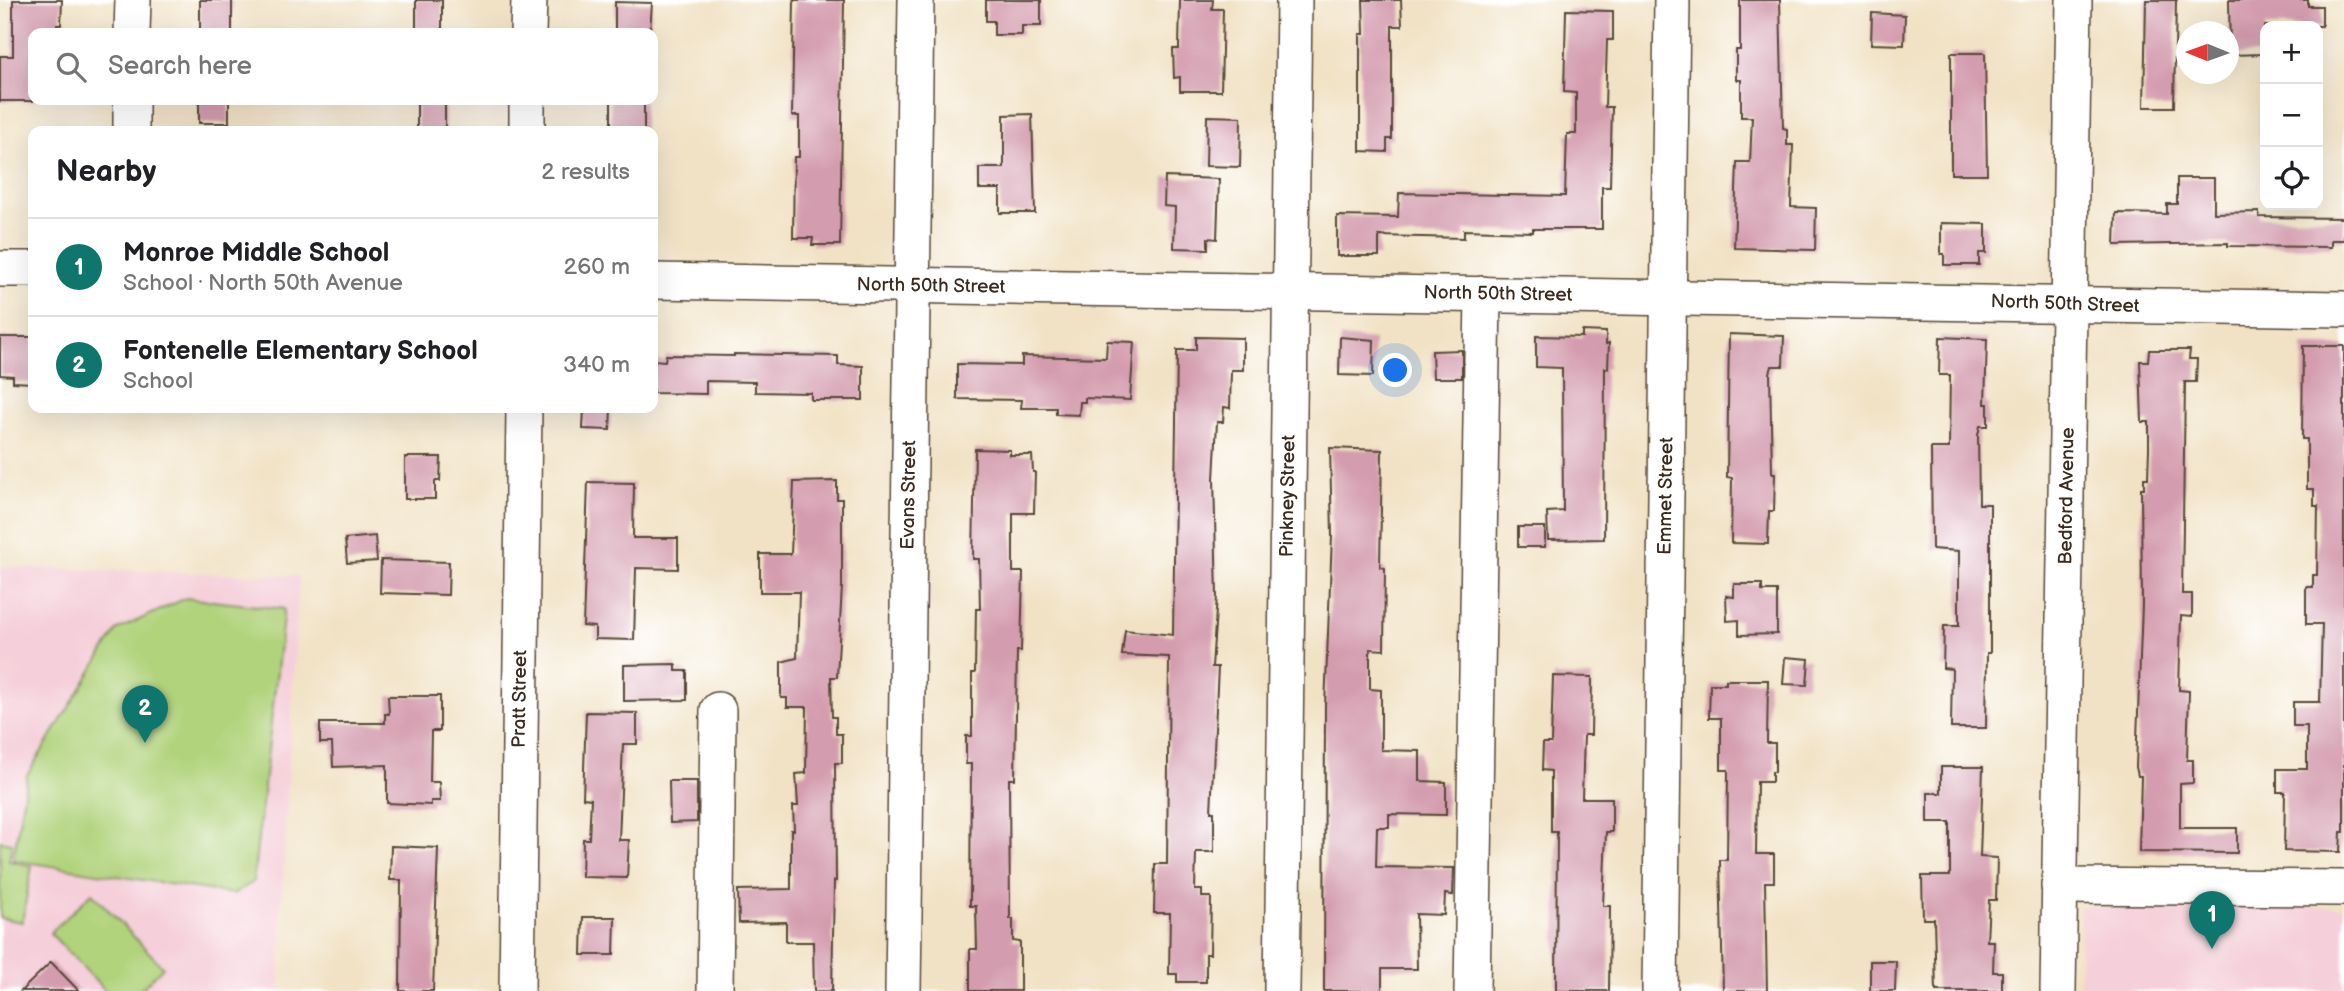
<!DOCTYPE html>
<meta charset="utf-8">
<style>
body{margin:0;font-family:"Balsamiq Sans",sans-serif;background:#f2f2f2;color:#202124}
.controls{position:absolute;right:21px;top:21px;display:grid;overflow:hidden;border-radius:14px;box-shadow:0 7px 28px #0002}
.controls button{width:63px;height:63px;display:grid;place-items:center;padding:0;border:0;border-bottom:2px solid #e0e0e0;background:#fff;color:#202124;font:35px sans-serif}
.compass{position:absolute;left:2176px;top:21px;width:63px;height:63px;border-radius:50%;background:#fff;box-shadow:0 7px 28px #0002;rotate:271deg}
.you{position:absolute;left:1396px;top:371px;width:24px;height:24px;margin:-18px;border:5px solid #fff;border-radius:50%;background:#1a73e8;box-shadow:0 0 0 10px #1a73e833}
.badge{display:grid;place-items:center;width:46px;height:46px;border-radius:50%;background:#0f766e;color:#fff;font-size:23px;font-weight:700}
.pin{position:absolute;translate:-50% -58px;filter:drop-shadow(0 2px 4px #0008)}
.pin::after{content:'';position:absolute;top:37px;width:24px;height:21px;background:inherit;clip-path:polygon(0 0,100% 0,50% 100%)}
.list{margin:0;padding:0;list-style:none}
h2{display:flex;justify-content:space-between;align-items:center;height:91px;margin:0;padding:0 28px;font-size:30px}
h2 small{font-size:23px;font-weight:400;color:#757577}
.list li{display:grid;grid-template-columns:46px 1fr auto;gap:21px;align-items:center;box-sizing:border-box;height:98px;padding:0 28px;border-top:2px solid #e0e0e0}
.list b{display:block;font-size:26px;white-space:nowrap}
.list p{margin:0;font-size:23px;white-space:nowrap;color:#757577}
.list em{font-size:23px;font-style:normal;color:#757577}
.icon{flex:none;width:38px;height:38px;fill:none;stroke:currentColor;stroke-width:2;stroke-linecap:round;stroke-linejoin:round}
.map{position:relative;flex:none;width:2344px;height:991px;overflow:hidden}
.search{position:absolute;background:#fff;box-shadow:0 7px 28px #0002;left:28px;top:28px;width:630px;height:77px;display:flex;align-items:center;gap:18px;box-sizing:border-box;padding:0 24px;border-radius:14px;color:#757577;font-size:26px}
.panel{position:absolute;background:#fff;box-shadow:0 7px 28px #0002;left:28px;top:126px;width:630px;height:287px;border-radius:14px}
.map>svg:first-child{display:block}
</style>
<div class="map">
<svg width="2344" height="991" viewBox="0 0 2344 991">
<rect width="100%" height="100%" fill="#fff"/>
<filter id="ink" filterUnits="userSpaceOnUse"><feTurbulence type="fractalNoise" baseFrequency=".0143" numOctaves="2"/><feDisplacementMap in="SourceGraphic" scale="14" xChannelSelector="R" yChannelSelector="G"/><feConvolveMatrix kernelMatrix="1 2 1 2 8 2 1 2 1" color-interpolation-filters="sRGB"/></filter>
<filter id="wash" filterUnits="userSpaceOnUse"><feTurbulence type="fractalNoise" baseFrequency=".00686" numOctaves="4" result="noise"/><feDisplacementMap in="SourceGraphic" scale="28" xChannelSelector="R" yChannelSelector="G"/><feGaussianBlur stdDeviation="1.57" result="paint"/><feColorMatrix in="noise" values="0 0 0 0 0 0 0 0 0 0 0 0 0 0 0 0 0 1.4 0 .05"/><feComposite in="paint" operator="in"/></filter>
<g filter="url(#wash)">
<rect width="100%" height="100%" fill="#f1e2c5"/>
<g fill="#f5cfd9">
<polygon points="0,567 299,576 281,910 280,991 0,991"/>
<polygon points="2080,906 2344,907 2344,991 2080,991"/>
</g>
<g fill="#b1d37b" stroke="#767e4c" stroke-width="2">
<polygon points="186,598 284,609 253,882 233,894 13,860 27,775 117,630"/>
<polygon points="0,841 12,843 9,861 32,866 22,922 0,918"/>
<polygon points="92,893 163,967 139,991 106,991 50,933"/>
</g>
<g id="blocks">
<g fill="#d49daf">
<polygon points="13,0 62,0 61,25 57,25 57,33 33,33 33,101 0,101 0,56 13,56"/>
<rect x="200" y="0" width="32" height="33"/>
<rect x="416" y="0" width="26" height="33"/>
<polygon points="794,0 844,0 840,245 812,245 813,238 793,238 794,157 799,157 799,116 792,116"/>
<polygon points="986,0 1041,0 1041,26 1022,26 1022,35 994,35 994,21 986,21"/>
<polygon points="1180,0 1213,0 1212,9 1223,9 1221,91 1180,91 1180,77 1174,78 1173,49 1179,49"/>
<polygon points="1363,0 1401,0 1402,26 1392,26 1392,139 1387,139 1387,152 1360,151 1360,34 1364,34"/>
<polygon points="1740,0 1780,0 1783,128 1787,129 1787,145 1793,145 1791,207 1816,208 1815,250 1734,248 1737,162 1750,162 1752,117 1741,117 1741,80 1736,80 1736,50 1740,50"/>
<polygon points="2146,0 2176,0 2174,107 2144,107"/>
<polygon points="2229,0 2308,0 2308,6 2322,6 2322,26 2265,26 2265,54 2230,55"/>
<polygon points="615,2 652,3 650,32 615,33"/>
<polygon points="1566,10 1613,11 1613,40 1607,40 1605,107 1612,107 1610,187 1602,187 1602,229 1533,229 1533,232 1464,230 1464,238 1379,236 1379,256 1337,256 1337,216 1398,217 1399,193 1565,196 1567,134 1576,134 1576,93 1564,92"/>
<polygon points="1872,13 1905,15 1904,45 1871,44"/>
<polygon points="1951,53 1985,53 1987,174 1951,174"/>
<rect x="199" y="100" width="30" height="23"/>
<rect x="417" y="100" width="28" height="31"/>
<rect x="611" y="100" width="33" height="31"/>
<polygon points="1032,114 1035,213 1000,213 1000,189 979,189 979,168 1004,168 1004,115"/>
<polygon points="1207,116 1241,117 1240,167 1206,166"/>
<polygon points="1165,177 1219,179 1217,239 1208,238 1208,249 1174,248 1175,207 1164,206"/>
<polygon points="2177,178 2214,178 2214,213 2259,212 2259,217 2344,218 2344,240 2331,240 2331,247 2228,246 2228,243 2115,245 2116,213 2167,214 2167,204 2177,204"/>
<polygon points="1941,223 1986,224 1986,253 1979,253 1979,265 1944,265 1944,254 1941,254"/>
<polygon points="1582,331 1606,332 1606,344 1609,343 1608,368 1605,368 1604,539 1548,540 1547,512 1563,511 1562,368 1536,367 1536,336 1582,337"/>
<polygon points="1729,334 1784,336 1783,366 1772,366 1770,373 1772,473 1775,473 1774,511 1769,511 1768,544 1731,543 1732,478 1727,477"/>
<polygon points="0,337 33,337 33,383 13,382 13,376 0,375"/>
<polygon points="1196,337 1243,338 1243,370 1231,370 1230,408 1224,407 1223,422 1217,422 1214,479 1217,596 1212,667 1218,667 1211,812 1214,812 1214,852 1196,852 1195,890 1202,890 1202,897 1211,897 1210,954 1206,954 1206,982 1177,982 1177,974 1169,974 1170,913 1154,913 1155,864 1167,864 1169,657 1122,655 1125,630 1173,635 1177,350 1196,350"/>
<polygon points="1340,337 1374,340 1373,376 1339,375"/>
<polygon points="1940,337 1987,339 1985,404 1988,404 1988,426 1980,426 1978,435 1979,504 1990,504 1990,653 1987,653 1986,728 1951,728 1952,669 1943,668 1944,626 1959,626 1959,551 1932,549 1931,448 1949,448 1950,375 1939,375"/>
<polygon points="1107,341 1134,342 1130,400 1085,398 1085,402 1080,402 1079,415 1056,414 1056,408 1021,408 1022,400 957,399 957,364 1022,365 1022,356 1106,358"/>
<polygon points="2303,346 2344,346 2344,832 2341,832 2340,852 2284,851 2285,792 2277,792 2277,769 2307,769 2307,726 2293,726 2293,702 2320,702 2322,624 2306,624 2306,587 2313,587 2313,575 2317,575 2318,506 2314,506 2314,489 2307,489 2307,439 2302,439"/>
<polygon points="1462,350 1462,378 1433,378 1432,351"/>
<polygon points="2149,350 2190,350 2189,359 2197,359 2196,382 2185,382 2182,594 2192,594 2192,617 2181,616 2179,690 2189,691 2187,760 2193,760 2193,783 2180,784 2180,828 2237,828 2237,853 2139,852 2141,776 2138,776 2136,767 2142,604 2141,488 2144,488 2144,478 2148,478 2149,449 2149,422 2142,422 2140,361 2148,361"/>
<polygon points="734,354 838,356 838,365 863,366 863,400 811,400 811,393 755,392 755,382 706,381 706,394 653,393 653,360 665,361 666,355 734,356"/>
<polygon points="584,408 611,408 610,430 583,429"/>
<polygon points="1330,448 1382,450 1380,567 1385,568 1384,650 1370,649 1370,689 1381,690 1381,750 1420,751 1420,781 1446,782 1446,815 1389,814 1389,827 1377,827 1376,867 1454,868 1453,895 1445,894 1444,915 1416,914 1417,969 1382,969 1382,991 1324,991 1325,706 1332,536"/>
<polygon points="975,449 1010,450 1010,455 1032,455 1033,472 1035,472 1034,513 1013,513 1013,572 1023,572 1021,651 1017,651 1015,779 1009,779 1010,919 1013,919 1013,941 1020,942 1020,991 970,991 970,949 977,949 976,906 970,906 971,764 966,764 966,736 972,736 972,673 975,673 976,609 980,609 979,559 973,559"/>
<polygon points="405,457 441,457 440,481 435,481 435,499 405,499"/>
<polygon points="837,481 837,499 842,499 842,586 837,677 831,677 832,717 836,717 836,734 842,734 842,763 835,763 836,881 834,881 832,991 814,991 813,942 786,942 786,922 739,923 738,890 791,889 791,830 794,830 793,806 798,806 796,774 806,773 807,707 787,707 787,698 781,698 781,662 797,658 799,592 760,592 760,554 791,554 794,482"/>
<polygon points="588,482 634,483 633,538 678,538 678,569 636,568 634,640 595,639 595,627 583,626"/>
<rect x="1518" y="527" width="27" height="20"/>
<polygon points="375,536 377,561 347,563 345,539"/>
<polygon points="381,560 449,562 448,595 380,593"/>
<polygon points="1734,584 1762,584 1762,591 1777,591 1777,634 1739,635 1739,620 1727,621 1726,596 1734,597"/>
<polygon points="1785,657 1809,659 1807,685 1783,684"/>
<polygon points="676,664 676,671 687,671 687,700 624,701 624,665"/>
<polygon points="1553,676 1592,677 1591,735 1584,735 1582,798 1612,798 1612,832 1606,832 1603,906 1610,906 1609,991 1556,991 1557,832 1551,832 1551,771 1542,770 1543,743 1551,743"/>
<polygon points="1726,680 1768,680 1767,743 1775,743 1775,772 1772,772 1772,782 1757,782 1756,854 1774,854 1774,882 1765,882 1767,991 1723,991 1720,860 1727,860 1728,770 1721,770 1721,718 1709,718 1710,684 1726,684"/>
<polygon points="388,696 440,696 440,731 431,731 430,782 439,782 440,801 431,801 431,805 387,803 387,765 333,767 332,743 320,743 320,723 385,723 385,714 389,714"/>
<polygon points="586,712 637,713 637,744 623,744 619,840 629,840 627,878 582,877 583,839 589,839 591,799 583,798"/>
<polygon points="1941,767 1983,767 1980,857 1997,858 1996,900 1989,900 1987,941 1994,941 1993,972 2002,972 2002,991 1936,991 1934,919 1923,919 1922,876 1950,876 1950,822 1928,822 1928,793 1941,793"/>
<polygon points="669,781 697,781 697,822 670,823"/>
<polygon points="391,846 438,848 433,991 400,991 401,880 390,880"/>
<polygon points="583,917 615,917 614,955 582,955"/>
<polygon points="1870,961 1896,961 1895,991 1870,991"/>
<polygon points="51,962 79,991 21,991"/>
</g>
</g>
</g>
<g filter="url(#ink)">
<use href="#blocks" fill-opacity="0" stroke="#564637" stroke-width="2"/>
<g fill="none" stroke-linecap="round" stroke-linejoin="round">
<defs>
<g id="minor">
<polyline points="132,33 133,0"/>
<polyline points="528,33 529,0"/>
<polyline points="131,131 131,100"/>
<polyline points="527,131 527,100"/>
<polyline points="0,269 33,269"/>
<polyline points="653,281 2344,309"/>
<polyline points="2059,886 2344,888"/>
<polyline points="517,991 524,408"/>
<polyline points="715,991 718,710"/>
<polyline points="903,991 916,0"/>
<polyline points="1282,991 1294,0"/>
<polyline points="1472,991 1483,294"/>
<polyline points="1660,991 1672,0"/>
<polyline points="2058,991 2074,0"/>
</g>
</defs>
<use href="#minor" stroke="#564637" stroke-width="38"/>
<use href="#minor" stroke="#fff" stroke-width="35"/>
</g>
</g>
<g text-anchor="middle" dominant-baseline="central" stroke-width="6" stroke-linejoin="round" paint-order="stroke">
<g font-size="19" fill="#3b2a1e" stroke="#fff">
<text transform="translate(931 286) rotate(1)">North 50th Street</text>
<text transform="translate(1498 294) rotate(1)">North 50th Street</text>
<text transform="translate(2065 304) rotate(2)">North 50th Street</text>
<text transform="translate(909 495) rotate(-89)">Evans Street</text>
<text transform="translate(1288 496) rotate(-89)">Pinkney Street</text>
<text transform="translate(1666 496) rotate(-89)">Emmet Street</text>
<text transform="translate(2067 496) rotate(-89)">Bedford Avenue</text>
<text transform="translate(520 699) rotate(-89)">Pratt Street</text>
</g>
</g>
</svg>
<div class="controls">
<button>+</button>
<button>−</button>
<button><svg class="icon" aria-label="locate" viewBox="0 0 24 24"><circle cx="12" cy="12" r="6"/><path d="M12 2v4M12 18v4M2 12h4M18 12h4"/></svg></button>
</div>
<svg class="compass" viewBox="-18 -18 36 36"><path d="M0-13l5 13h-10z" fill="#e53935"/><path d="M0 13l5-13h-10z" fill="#757577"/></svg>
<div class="you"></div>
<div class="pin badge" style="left:2212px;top:949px">1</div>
<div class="pin badge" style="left:145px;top:743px">2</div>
<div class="search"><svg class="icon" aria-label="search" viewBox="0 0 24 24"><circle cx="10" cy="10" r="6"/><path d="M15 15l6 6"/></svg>Search here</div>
<section class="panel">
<h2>Nearby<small>2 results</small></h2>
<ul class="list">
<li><span class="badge">1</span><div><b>Monroe Middle School</b><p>School · North 50th Avenue</p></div><em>260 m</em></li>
<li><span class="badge">2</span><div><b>Fontenelle Elementary School</b><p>School</p></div><em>340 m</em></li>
</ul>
</section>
</div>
